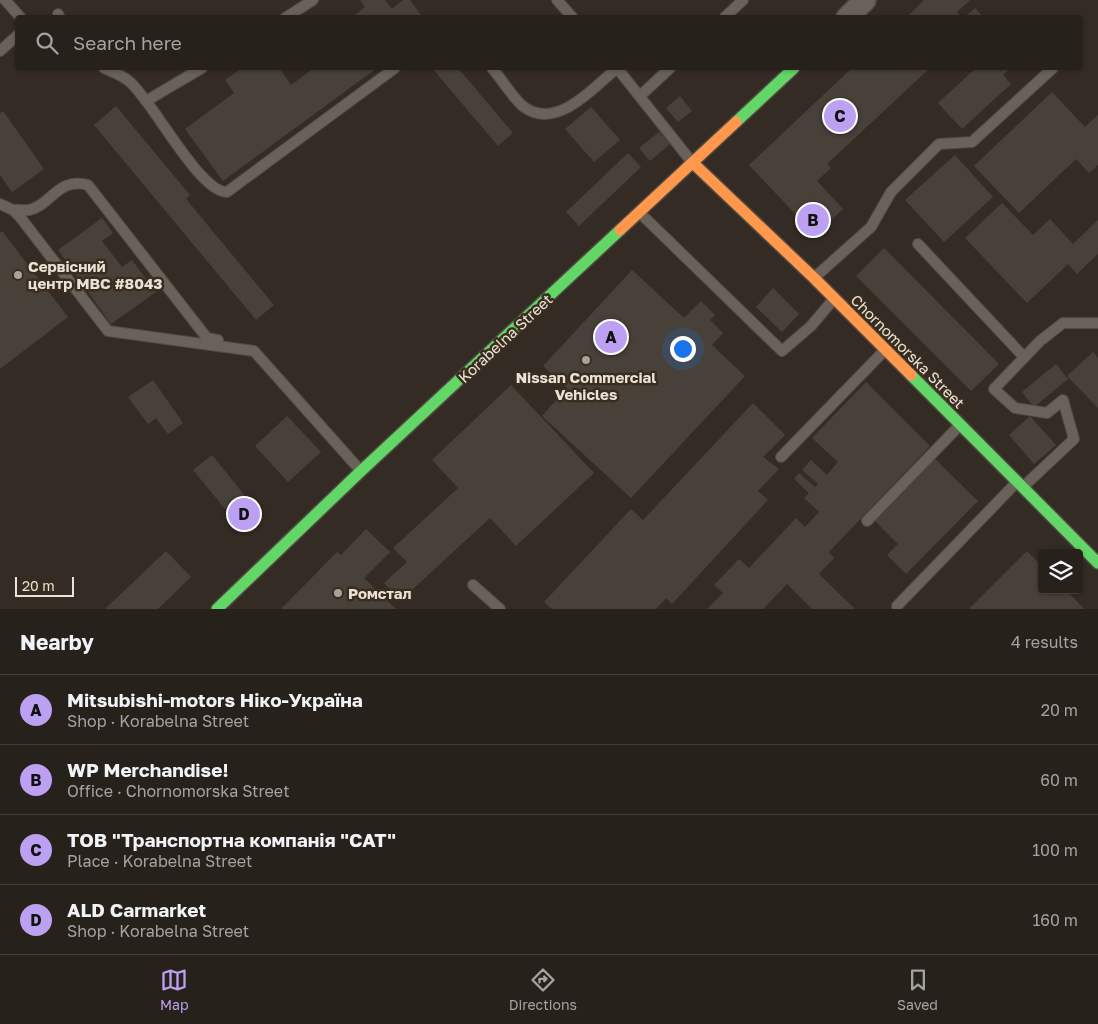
<!DOCTYPE html>
<meta charset="utf-8">
<style>
body{margin:0;font-family:"Golos Text",sans-serif;background:#332e28;color:#f1f3f6}
.controls{position:absolute;right:15px;bottom:15px;display:grid;overflow:hidden;border-radius:5px;box-shadow:0 1px 4px #0004}
.controls button{width:45px;height:45px;display:grid;place-items:center;padding:0;border:0;border-bottom:1px solid #433e3a;background:#27211b;color:#f1f3f6;font:25px sans-serif}
.scale{position:absolute;left:15px;bottom:12px;width:59px;box-sizing:border-box;padding-left:5px;border:2px solid #eae2d9;border-top:0;font-size:14px;line-height:18px;white-space:nowrap;color:#eae2d9;-webkit-text-stroke:4px #3a2d1e;paint-order:stroke}
.you{position:absolute;left:682px;top:348px;width:18px;height:18px;margin:-12px;border:4px solid #fff;border-radius:50%;background:#1a73e8;box-shadow:0 0 0 8px #1a73e833}
.badge{display:grid;place-items:center;width:32px;height:32px;border-radius:50%;background:#bca0f2;color:#111;font-size:16px;font-weight:700}
.pin{position:absolute;translate:-50% -50%;border:2px solid #fff;box-shadow:0 1px 5px #0006}
.list{margin:0;padding:0;list-style:none}
h2{display:flex;justify-content:space-between;align-items:center;height:65px;margin:0;padding:0 20px;font-size:21px}
h2 small{font-size:16px;font-weight:400;color:#a4a3a3}
.list li{display:grid;grid-template-columns:32px 1fr auto;gap:15px;align-items:center;box-sizing:border-box;height:70px;padding:0 20px;border-top:1px solid #433e3a}
.list b{display:block;font-size:19px;white-space:nowrap}
.list p{margin:0;font-size:16px;white-space:nowrap;color:#a4a3a3}
.list em{font-size:16px;font-style:normal;color:#a4a3a3}
.icon{flex:none;width:28px;height:28px;fill:none;stroke:currentColor;stroke-width:2;stroke-linecap:round;stroke-linejoin:round}
.map{position:relative;flex:none;width:1098px;height:609px;overflow:hidden}
.search{position:absolute;background:#27211b;box-shadow:0 1px 4px #0004;left:15px;right:15px;top:15px;height:55px;display:flex;align-items:center;gap:12px;box-sizing:border-box;padding:0 18px;border-radius:5px;color:#a4a3a3;font-size:19px}
.sheet{height:345px;background:#27211b}
nav{display:flex;justify-content:space-around;align-items:center;box-sizing:border-box;height:70px;border-top:1px solid #433e3a;background:#27211b;font-size:14px;color:#a4a3a3}
nav a{display:grid;justify-items:center;gap:2px}
nav .on{color:#bca0f2}
.map>svg:first-child{display:block}
</style>
<div class="map">
<svg width="1098" height="609" viewBox="0 0 1098 609">
<rect width="100%" height="100%" fill="#342c24"/>
<g fill="#48413a">
<polygon points="360,0 385,0 392,9 403,0 410,0 423,18 351,18 365,7"/>
<polygon points="924,0 970,0 957,12 963,18 906,18"/>
<polygon points="975,8 984,18 964,18"/>
<polygon points="242,68 279,68 291,85 314,68 377,68 223,181 185,129 234,93 225,80"/>
<polygon points="432,68 458,68 513,133 498,146"/>
<polygon points="852,68 930,68 827,164 831,168 817,181 843,209 815,235 749,165"/>
<polygon points="976,68 998,68 1001,71 1005,68 1008,70 1003,75 1011,84 962,129 938,103"/>
<polygon points="1052,92 1085,127 1098,115 1098,165 1089,173 1076,159 1019,213 974,166"/>
<polygon points="680,96 692,111 678,122 666,108"/>
<polygon points="116,106 190,195 186,199 274,305 256,320 94,125"/>
<polygon points="591,107 620,140 594,162 565,129"/>
<polygon points="3,111 44,169 12,192 0,175 0,113"/>
<polygon points="659,132 670,144 650,161 639,148"/>
<polygon points="628,153 641,167 579,226 566,212"/>
<polygon points="955,155 993,197 944,242 905,200"/>
<polygon points="1002,203 1033,235 1050,219 1073,244 1098,220 1098,254 1077,274 1068,264 1027,303 965,238"/>
<polygon points="102,218 113,233 102,241 122,267 132,260 156,292 111,324 58,250"/>
<polygon points="2,231 68,317 0,369 0,233"/>
<polygon points="884,248 999,364 971,391 856,276"/>
<polygon points="632,270 684,318 701,301 715,315 710,320 723,333 712,345 745,376 631,498 542,416 567,388 543,366"/>
<polygon points="773,288 799,314 782,332 756,307"/>
<polygon points="1093,352 1098,358 1098,408 1067,376"/>
<polygon points="1056,364 1068,379 1034,407 1022,392"/>
<polygon points="153,380 183,423 168,434 156,418 148,424 128,397"/>
<polygon points="866,382 930,446 829,552 834,558 819,574 855,609 812,609 787,584 763,609 707,609 723,593 714,585 739,559 749,568 796,518 805,527 819,512 804,498 809,493 794,479 799,473 815,487 818,484 802,470 811,460 827,475 838,462 812,438"/>
<polygon points="511,385 594,473 516,546 490,518 401,600 384,583 407,562 393,548 458,488 432,460"/>
<polygon points="753,403 785,435 763,457 779,469 758,491 768,500 672,604 666,598 656,609 552,609 544,602 631,509 643,520"/>
<polygon points="287,416 321,452 288,482 255,446"/>
<polygon points="1030,416 1056,445 1034,464 1009,435"/>
<polygon points="212,455 263,518 245,533 193,470"/>
<polygon points="935,459 978,501 906,574 887,555 898,544 875,521"/>
<polygon points="366,529 390,552 364,578 396,609 281,609 337,552 341,555"/>
<polygon points="166,551 191,577 158,609 105,609"/>
<polygon points="1027,551 1042,566 1042,590 1066,590 1084,609 969,609"/>
</g>
<g fill="none" stroke-linecap="round" stroke-linejoin="round">
<defs>
<g id="lane">
<polyline points="5,0 21,18"/>
<polyline points="557,0 573,18"/>
<polyline points="58,14 60,18"/>
<polyline points="285,18 313,0"/>
<polyline points="724,18 743,0"/>
<polyline points="0,51 18,35"/>
<path d="M104 68C113 72 122 75 130 82 154 103 199 192 227 192L395 68"/>
<path d="M492 68C501 78 514 100 524 107 557 131 594 87 617 68"/>
<polyline points="617,68 691,161"/>
<polyline points="640,96 670,68"/>
<polyline points="146,101 202,68"/>
<polyline points="0,204 13,210 20,217 108,331 254,351 360,470"/>
<path d="M13 210C19 209 24 211 29 210 52 205 57 177 88 185L207 338 218 340"/>
<polyline points="641,214 782,351 811,326 833,300"/>
<polyline points="918,244 1024,357"/>
<polyline points="815,277 871,227 891,192 939,144 972,142 1053,68"/>
<polyline points="781,457 885,350"/>
<polyline points="1023,487 1074,439 1063,400 1047,413 1015,408 994,389 1040,341 1063,323 1098,323"/>
<polyline points="867,521 959,426"/>
<polyline points="473,585 500,609"/>
<polyline points="897,606 1016,483"/>
</g>
<polyline id="street" points="847,18 865,0"/>
<g id="fast">
<polyline points="736,122 794,68"/>
<polyline points="911,375 1098,563"/>
<polyline points="217,609 361,471 620,230"/>
</g>
<g id="slow">
<polyline points="693,163 814,278 911,375"/>
<polyline points="620,230 736,122"/>
</g>
</defs>
<use href="#lane" stroke="#504a42" stroke-width="12"/>
<use href="#street" stroke="#504a42" stroke-width="24"/>
<use href="#fast" stroke="#504a42" stroke-width="14"/>
<use href="#slow" stroke="#504a42" stroke-width="14"/>
<use href="#lane" stroke="#69625b" stroke-width="10"/>
<use href="#street" stroke="#69625b" stroke-width="21"/>
<use href="#fast" stroke="#63d668" stroke-width="11"/>
<use href="#slow" stroke="#ff974d" stroke-width="11"/>
</g>
<g fill="#aaa29a" stroke="#3a2d1e" stroke-width="2">
<circle cx="18" cy="275" r="5"/>
<circle cx="586" cy="360" r="5"/>
<circle cx="338" cy="593" r="5"/>
</g>
<g text-anchor="middle" dominant-baseline="central" stroke-width="5" stroke-linejoin="round" paint-order="stroke">
<g font-size="15" font-weight="bold" fill="#eae2d9" stroke="#3a2d1e" text-anchor="start">
<text x="28" y="266">Сервісний<tspan x="28" dy="17">центр МВС #8043</tspan></text>
<text x="586" y="377" text-anchor="middle">Nissan Commercial<tspan x="586" dy="17">Vehicles</tspan></text>
<text x="348" y="593">Ромстал</text>
</g>
<g font-size="15" fill="#eae2d9" stroke="#3a2d1e">
<text transform="translate(505 338) rotate(-43)">Korabelna Street</text>
<text transform="translate(908 351) rotate(45)">Chornomorska Street</text>
</g>
</g>
</svg>
<div class="controls">
<button><svg class="icon" aria-label="layers" viewBox="0 0 24 24"><path d="M12 4l9 5-9 5-9-5zM3 14l9 5 9-5"/></svg></button>
</div>
<div class="scale">20 m</div>
<div class="you"></div>
<div class="pin badge" style="left:611px;top:337px">A</div>
<div class="pin badge" style="left:813px;top:220px">B</div>
<div class="pin badge" style="left:840px;top:116px">C</div>
<div class="pin badge" style="left:244px;top:514px">D</div>
<div class="search"><svg class="icon" aria-label="search" viewBox="0 0 24 24"><circle cx="10" cy="10" r="6"/><path d="M15 15l6 6"/></svg>Search here</div>
</div>
<section class="sheet">
<h2>Nearby<small>4 results</small></h2>
<ul class="list">
<li><span class="badge">A</span><div><b>Mitsubishi-motors Ніко-Україна</b><p>Shop · Korabelna Street</p></div><em>20 m</em></li>
<li><span class="badge">B</span><div><b>WP Merchandise!</b><p>Office · Chornomorska Street</p></div><em>60 m</em></li>
<li><span class="badge">C</span><div><b>ТОВ &quot;Транспортна компанія &quot;САТ&quot;</b><p>Place · Korabelna Street</p></div><em>100 m</em></li>
<li><span class="badge">D</span><div><b>ALD Carmarket</b><p>Shop · Korabelna Street</p></div><em>160 m</em></li>
</ul>
</section>
<nav>
<a class="on"><svg class="icon" aria-label="map" viewBox="0 0 24 24"><path d="M3 6l6-2 6 2 6-2v14l-6 2-6-2-6 2zM9 4v14M15 6v14"/></svg>Map</a>
<a><svg class="icon" aria-label="directions" viewBox="0 0 24 24"><path d="M12 3l9 9-9 9-9-9zM9 14v-3h6M13 9l2 2-2 2"/></svg>Directions</a>
<a><svg class="icon" aria-label="saved" viewBox="0 0 24 24"><path d="M7 4h10v16l-5-4-5 4z"/></svg>Saved</a>
</nav>
